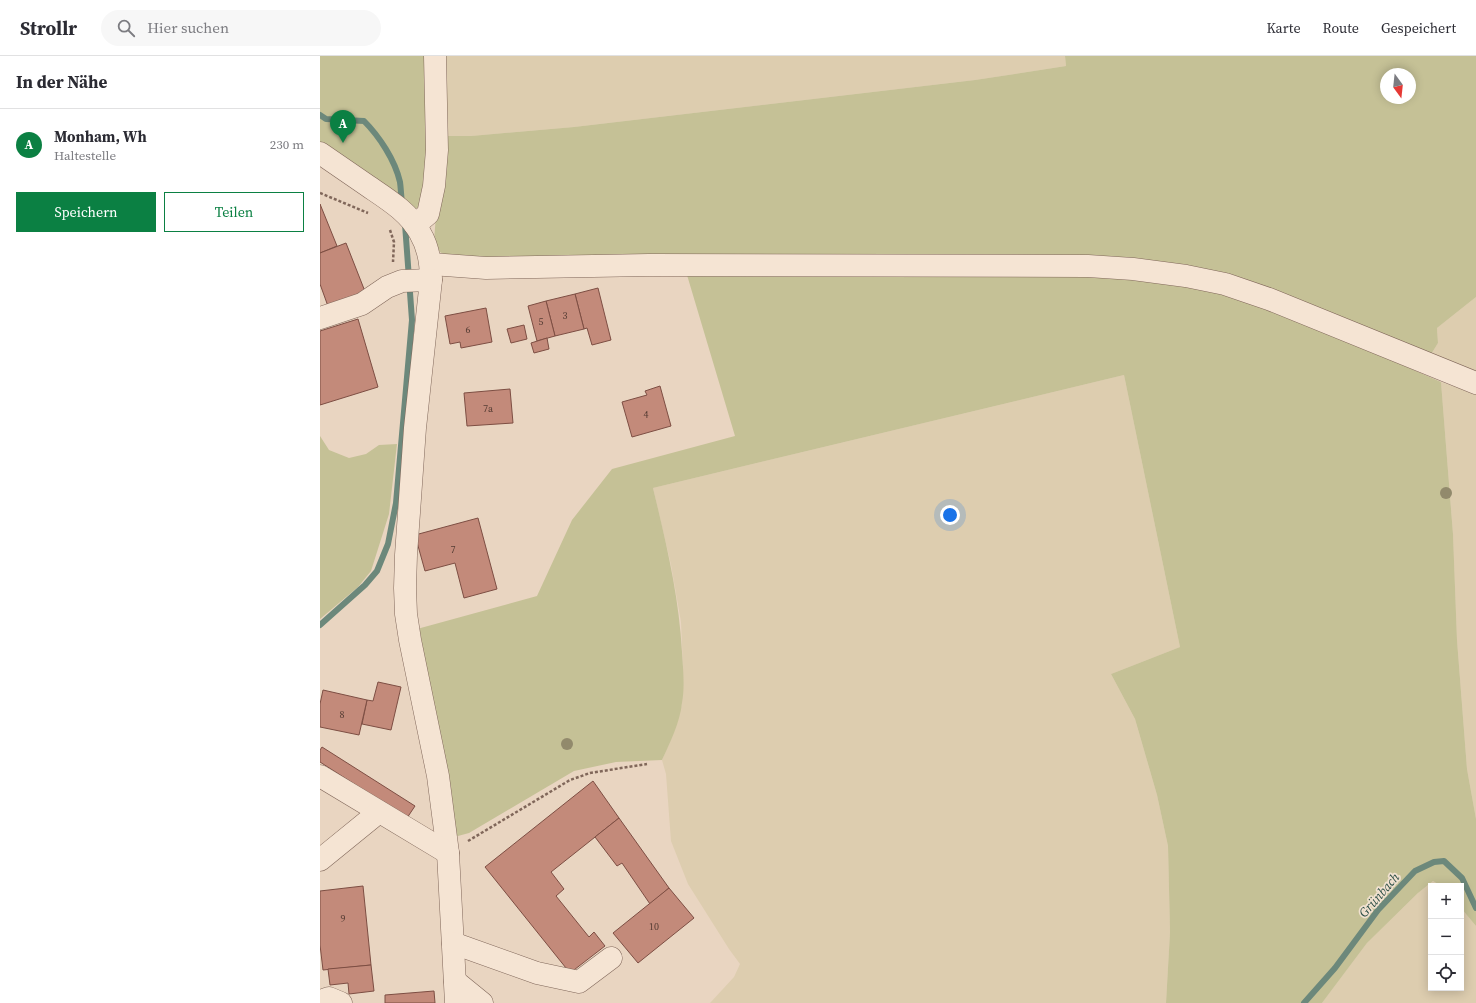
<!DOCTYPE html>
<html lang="de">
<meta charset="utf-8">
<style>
body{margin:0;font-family:"Source Serif 4",serif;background:#f7f7f7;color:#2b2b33}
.controls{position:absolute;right:12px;bottom:12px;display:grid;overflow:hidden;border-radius:0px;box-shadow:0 2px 10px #0003}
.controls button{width:36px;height:36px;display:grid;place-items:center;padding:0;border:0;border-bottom:1px solid #e1e1e2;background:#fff;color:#2b2b33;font:20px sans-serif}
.compass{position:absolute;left:1060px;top:12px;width:36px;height:36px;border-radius:50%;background:#fff;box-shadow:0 2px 10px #0003;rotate:165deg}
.you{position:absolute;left:630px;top:459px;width:14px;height:14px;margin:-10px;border:3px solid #fff;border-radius:50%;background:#1a73e8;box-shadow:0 0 0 6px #1a73e833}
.badge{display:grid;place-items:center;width:26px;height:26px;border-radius:50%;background:#0b8043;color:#fff;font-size:13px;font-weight:700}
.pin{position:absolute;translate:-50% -33px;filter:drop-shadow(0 1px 2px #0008)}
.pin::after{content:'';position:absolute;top:21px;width:14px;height:12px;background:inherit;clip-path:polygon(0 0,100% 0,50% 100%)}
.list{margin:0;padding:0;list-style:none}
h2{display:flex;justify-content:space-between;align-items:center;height:52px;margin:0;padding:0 16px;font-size:17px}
h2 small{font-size:13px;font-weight:400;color:#7c7c81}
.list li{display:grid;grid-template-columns:26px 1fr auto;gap:12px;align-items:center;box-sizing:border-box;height:72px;padding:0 16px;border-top:1px solid #e1e1e2}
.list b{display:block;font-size:15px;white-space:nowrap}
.list p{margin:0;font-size:13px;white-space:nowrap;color:#7c7c81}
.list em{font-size:13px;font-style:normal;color:#7c7c81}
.actions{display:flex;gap:8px;padding:12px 16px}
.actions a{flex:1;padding:9px 0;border:1px solid #0b8043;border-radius:0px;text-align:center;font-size:14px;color:#0b8043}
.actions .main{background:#0b8043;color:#fff}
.icon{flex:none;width:22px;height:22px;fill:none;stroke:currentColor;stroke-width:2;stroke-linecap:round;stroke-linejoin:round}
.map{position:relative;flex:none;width:1156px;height:947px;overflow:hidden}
header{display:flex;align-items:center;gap:24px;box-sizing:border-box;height:56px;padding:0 20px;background:#fff;border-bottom:1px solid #e1e1e2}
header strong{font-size:19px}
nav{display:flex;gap:22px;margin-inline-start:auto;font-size:14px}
.search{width:280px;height:36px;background:#f7f7f7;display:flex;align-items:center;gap:10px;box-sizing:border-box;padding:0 14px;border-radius:22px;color:#7c7c81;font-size:15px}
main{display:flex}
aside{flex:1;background:#fff}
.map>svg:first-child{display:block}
</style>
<header>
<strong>Strollr</strong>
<div class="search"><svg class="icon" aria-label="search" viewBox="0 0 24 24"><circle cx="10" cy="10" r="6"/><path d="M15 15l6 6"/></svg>Hier suchen</div>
<nav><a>Karte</a><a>Route</a><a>Gespeichert</a></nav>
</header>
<main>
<aside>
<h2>In der Nähe<small></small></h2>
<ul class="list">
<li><span class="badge">A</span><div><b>Monham, Wh</b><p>Haltestelle</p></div><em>230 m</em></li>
</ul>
<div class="actions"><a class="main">Speichern</a><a>Teilen</a></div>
</aside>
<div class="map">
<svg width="1156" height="947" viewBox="0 0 1156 947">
<rect width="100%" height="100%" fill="#e9d5c1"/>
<g fill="#ddcdaf">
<polygon points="121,0 745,0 746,10 655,24 254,71 151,80 122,80"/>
<polygon points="1156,241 1156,319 1110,300 1118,287 1117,272"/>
<polygon points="804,319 860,591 791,618 815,663 837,739 848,790 850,876 846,947 390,947 414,921 420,908 409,893 368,828 351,785 346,718 342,704 351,683 362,648 363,613 361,566 351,509 333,432"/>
<polygon points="1121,326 1156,338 1156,763 1147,713 1137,584 1133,478"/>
<polygon points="1113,825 1121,830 1111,830 1111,932 1141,932 1141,852 1156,870 1156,947 1002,947 1047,887 1098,837"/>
</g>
<g fill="#c5c196" fill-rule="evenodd">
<polygon points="0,0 112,0 106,147 97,152 91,154 0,89"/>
<path d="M745 0H1156V241L1117 272 1118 287 1110 300 877 214 128 201 120 196 114 185 122 80H151L254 71 655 24 746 10ZM1066 18H1090V42H1066Z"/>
<path d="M367 219H774L840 225 939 246 1121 326 1133 478 1137 584 1147 713 1156 763V870L1141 852V830H1121L1113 825 1098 837 1047 887 1002 947H846L850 876 848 790 837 739 815 663 791 618 860 591 804 319 333 432C346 486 359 540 362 596 363 612 365 631 362 647 360 666 350 687 342 704L296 706 254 715 149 777 138 780 134 777 97 573 217 540 252 464 292 413 415 380Z"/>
<polygon points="0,380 9,394 29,402 46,398 59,389 77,388 69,458 51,515 38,531 0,563"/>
</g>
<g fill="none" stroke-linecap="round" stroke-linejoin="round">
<g stroke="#6c887b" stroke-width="6">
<path d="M0 59 6 63 44 65C59 80 75 104 80 126 81 133 81 140 82 147"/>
<polyline points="0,569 45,529 57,515 68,488 76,447 92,264 85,168"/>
<polyline points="984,947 1015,912 1058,854 1095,815 1114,806 1124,805 1142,822 1156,852"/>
</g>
</g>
<g fill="#c38a7a" stroke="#7d4e43">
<polygon points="0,148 17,190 0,197"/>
<polygon points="26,187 46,238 9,253 0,228 0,197"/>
<polygon points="278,232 291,284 272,289 267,272 264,273 255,238"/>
<polygon points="255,238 264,273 235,280 226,245"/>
<polygon points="226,245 235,280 217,285 208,250"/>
<polygon points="166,252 172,286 141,292 140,286 130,288 125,260"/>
<polygon points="38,263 58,331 0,349 0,275"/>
<polygon points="204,269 207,283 191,287 187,273"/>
<polygon points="227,282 229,293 214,297 211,287"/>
<polygon points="340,330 351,370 312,381 302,346 327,339 325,335"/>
<polygon points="190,333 193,367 147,370 144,337"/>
<polygon points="158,462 177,533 144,542 135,507 105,515 95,479"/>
<polygon points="58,626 81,631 71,674 42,668 47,644 53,645"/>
<polygon points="3,634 47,644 39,679 0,671 0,648"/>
<polygon points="2,691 95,750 87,762 0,706 0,694"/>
<polygon points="273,725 299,762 231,816 244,833 236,840 269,881 274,876 285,890 250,917 165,811"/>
<polygon points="299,762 349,832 330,848 302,807 297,810 275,781"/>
<polygon points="43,830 51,909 3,914 0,889 0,835"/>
<polygon points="349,832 374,862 318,907 293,877"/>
<polygon points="51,909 54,935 29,938 28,927 10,929 8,913"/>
<polygon points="114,935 115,947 65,947 65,939"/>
</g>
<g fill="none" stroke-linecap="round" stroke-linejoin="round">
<defs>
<g id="minor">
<path d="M0 97C16 108 32 119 48 130 67 143 89 156 100 177 109 192 111 207 111 224L95 372 86 499 85 532 86 558 90 584 118 720 128 797 136 947"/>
<polyline points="95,169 108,158 114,130 117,94 115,0"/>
<polyline points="111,208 166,212 329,209 768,210 813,213 866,220 905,228 949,243 1156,327"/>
<polyline points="0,262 42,248 67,231 82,225 111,224"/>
<polyline points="0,720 128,797"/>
<polyline points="0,804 59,756"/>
<polyline points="133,887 217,917 259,926 291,902"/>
<polyline points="135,925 162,947"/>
<polyline points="0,945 9,942 21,947"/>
</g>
</defs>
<use href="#minor" stroke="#80675a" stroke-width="23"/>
<g stroke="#80675a" stroke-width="2.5" stroke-dasharray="3 2" stroke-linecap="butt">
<polyline points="0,137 48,157"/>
<polyline points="70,174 74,186 73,206"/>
<polyline points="148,785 250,724 270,717 327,708"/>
</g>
<use href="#minor" stroke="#f5e4d3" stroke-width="22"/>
</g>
<g fill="#928a6c">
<circle cx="1126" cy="437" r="6"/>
<circle cx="247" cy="688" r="6"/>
</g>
<g text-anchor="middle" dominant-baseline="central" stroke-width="3.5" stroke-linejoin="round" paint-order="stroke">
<g font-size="10" fill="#563d34">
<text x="245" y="259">3</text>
<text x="221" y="265">5</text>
<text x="148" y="273">6</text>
<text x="168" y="352">7a</text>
<text x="326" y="358">4</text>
<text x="133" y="493">7</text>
<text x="22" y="658">8</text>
<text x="23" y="862">9</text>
<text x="334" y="870">10</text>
</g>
<g font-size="13" font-style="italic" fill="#2e5047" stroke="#f1e1d0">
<text transform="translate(1059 839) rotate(-49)">Grünbach</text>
</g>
</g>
</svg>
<div class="controls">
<button>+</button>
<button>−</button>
<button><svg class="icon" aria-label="locate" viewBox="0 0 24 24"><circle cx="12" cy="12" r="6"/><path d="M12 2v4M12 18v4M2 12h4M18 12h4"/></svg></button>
</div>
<svg class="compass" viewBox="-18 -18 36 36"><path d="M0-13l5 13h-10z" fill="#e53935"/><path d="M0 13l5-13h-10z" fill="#7c7c81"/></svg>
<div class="you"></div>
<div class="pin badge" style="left:23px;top:87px">A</div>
</div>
</main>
